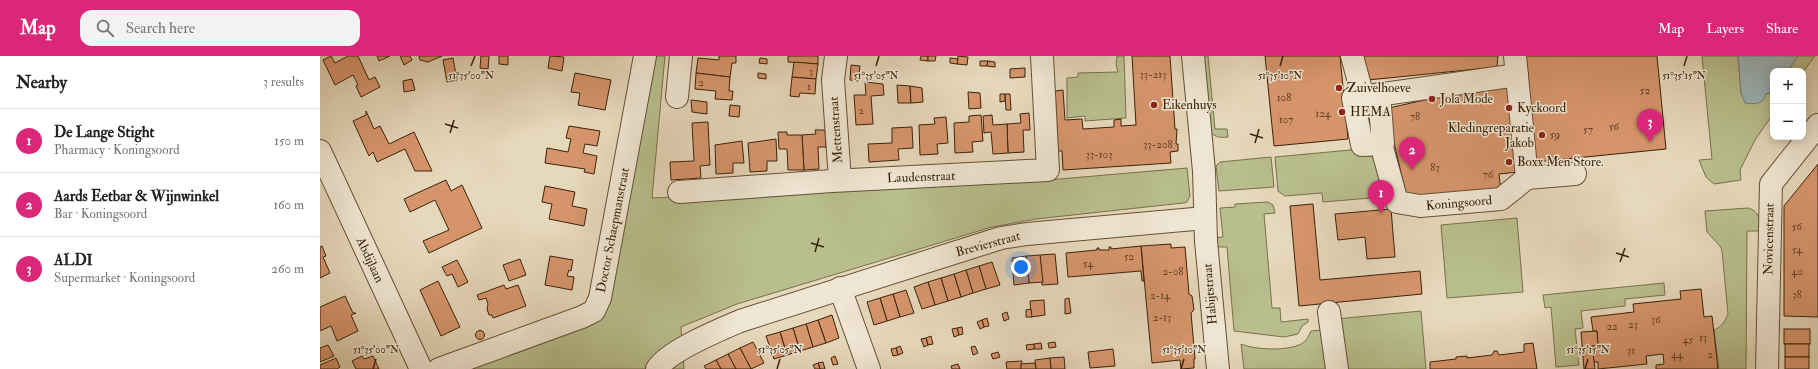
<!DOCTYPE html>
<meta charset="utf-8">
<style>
body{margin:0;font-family:"IM FELL Double Pica",serif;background:#f2f2f2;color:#202124}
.controls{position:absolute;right:12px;top:12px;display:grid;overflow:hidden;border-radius:8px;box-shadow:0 2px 10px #0003}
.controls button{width:36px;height:36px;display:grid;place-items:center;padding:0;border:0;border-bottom:1px solid #e0e0e0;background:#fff;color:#202124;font:20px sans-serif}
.you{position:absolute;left:701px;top:211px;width:14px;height:14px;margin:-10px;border:3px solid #fff;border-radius:50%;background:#1a73e8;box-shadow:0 0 0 6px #1a73e833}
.badge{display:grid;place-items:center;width:26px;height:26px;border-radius:50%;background:#db2777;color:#fff;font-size:13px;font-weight:700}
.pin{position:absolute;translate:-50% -33px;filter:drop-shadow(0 1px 2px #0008)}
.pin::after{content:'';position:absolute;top:21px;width:14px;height:12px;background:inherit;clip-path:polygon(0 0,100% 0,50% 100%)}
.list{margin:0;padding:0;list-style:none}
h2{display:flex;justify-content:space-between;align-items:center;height:52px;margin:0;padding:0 16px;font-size:17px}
h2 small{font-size:13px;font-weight:400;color:#757577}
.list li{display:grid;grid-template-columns:26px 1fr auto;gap:12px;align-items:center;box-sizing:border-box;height:64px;padding:0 16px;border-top:1px solid #e0e0e0}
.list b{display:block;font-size:15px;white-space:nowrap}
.list p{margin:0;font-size:13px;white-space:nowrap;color:#757577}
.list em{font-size:13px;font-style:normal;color:#757577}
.icon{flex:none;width:22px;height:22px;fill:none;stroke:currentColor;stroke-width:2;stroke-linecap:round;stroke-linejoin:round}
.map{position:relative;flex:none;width:1498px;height:313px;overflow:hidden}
header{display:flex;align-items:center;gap:24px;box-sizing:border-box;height:56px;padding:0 20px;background:#db2777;color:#fff}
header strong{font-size:19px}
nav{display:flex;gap:22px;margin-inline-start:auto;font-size:14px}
.search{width:280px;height:36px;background:#f2f2f2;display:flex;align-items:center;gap:10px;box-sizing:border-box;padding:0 14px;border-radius:12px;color:#757577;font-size:15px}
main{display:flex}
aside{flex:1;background:#fff}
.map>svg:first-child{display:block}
</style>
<header>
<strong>Map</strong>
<div class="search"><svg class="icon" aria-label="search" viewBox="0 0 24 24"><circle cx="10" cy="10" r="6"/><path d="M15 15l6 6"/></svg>Search here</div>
<nav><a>Map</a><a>Layers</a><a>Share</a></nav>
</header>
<main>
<aside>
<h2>Nearby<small>3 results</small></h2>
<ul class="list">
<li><span class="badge">1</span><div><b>De Lange Stight</b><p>Pharmacy · Koningsoord</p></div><em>150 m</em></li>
<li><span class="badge">2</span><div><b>Aards Eetbar &amp; Wijnwinkel</b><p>Bar · Koningsoord</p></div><em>160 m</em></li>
<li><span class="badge">3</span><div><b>ALDI</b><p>Supermarket · Koningsoord</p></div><em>260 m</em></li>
</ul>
</aside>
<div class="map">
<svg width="1498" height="313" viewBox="0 0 1498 313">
<rect width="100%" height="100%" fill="#e6d8bb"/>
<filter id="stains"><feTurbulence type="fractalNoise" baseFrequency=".005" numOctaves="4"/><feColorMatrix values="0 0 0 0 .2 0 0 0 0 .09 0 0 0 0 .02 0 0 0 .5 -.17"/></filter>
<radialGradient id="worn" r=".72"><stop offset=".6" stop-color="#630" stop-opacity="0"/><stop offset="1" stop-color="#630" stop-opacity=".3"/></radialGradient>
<g fill="#b8be8d" stroke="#79704c">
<polygon points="335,0 345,0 332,142 705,126 867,112 870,140 867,146 863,147 716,163 672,171 417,248 361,271 364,313 134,313 278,257"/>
<polygon points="797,0 804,0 806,62 765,65 765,60 747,62 747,22 758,21 758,17 798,16 796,8"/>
<path d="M881 0H888L895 73H907L908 81C898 82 894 81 888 73Z"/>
<polygon points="1382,0 1418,0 1421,37 1446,38 1453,36 1453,58 1435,84 1420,114 1421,124 1394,128 1386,121 1379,104 1392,103"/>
<polygon points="1478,0 1495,0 1483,16 1468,15"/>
<polygon points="1052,92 1063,141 1003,146 1002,137 965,140 958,135 955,101"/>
<polygon points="951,101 954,131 899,135 896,110 900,106"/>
<polygon points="948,146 953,149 955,157 944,158 952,252 960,252 961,266 988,263 988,266 982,270 978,278 964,281 914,275 907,191 894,191 893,182 903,181 900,152 915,151 915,148"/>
<path d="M1428 152C1440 155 1440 165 1440 175H1427L1426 313H1399L1394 274C1402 271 1405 265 1408 258L1402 194 1400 190 1387 176 1385 155Z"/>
<polygon points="1197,162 1203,236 1127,242 1121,169"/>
<polygon points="1344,227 1345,239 1305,243 1305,250 1261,255 1263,272 1255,273 1259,309 1236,311 1231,251 1225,252 1223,239"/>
<polygon points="1101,255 1106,313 1023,313 1016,263"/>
<path d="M1003 274 1009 313H924L921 288C935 294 972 296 984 286 987 284 989 279 991 275Z"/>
</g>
<path fill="#9cb6bc" stroke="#757b75" d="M1418 0H1478L1468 15H1453V36L1446 38C1443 49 1435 48 1425 47L1421 37Z"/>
<g fill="#d7956c" stroke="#3a230a">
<polygon points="11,0 15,7 28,0 38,0 49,24 55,21 60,31 41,41 36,30 38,29 33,19 15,29 3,4"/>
<polygon points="57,0 70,0 59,5"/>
<polygon points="80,0 90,0 92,4 84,9"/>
<polygon points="99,0 122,0 108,6 100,4"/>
<polygon points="161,0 169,0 168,13 160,12"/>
<polygon points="179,0 188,0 188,9 179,8"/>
<polygon points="230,0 244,1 242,15 228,12"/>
<polygon points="399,0 416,0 416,7 412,7 410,21 376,17 378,2 399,4"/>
<polygon points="468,0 498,0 498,8 468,6"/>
<polygon points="601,0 608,0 608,5 600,4"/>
<polygon points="608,0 616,0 615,5 608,5"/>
<polygon points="638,0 648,1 647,9 637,8"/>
<polygon points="812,0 850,0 855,73 857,73 856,88 858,88 858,95 850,96 851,107 743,114 742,95 738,95 735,35 743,34 745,64 762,63 763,73 794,71 794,64 801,63 801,70 816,69"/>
<polygon points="945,0 1020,0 1028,83 954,90"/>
<polygon points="1042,0 1178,0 1177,11 1048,24"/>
<polygon points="1205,0 1337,0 1346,93 1215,106"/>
<polygon points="133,2 137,24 127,26 123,4"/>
<polygon points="440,2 447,3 447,8 439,7"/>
<polygon points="630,2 638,3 637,8 630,7"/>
<polygon points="660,5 668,5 667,10 660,10"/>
<polygon points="668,5 675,6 675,11 667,10"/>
<polygon points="474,6 498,8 496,23 472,21"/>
<polygon points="531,9 540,10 538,25 530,24"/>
<polygon points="705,12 705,21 690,22 690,13"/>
<polygon points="255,17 291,24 285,54 258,49 260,37 251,36"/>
<polygon points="376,17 410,21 409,35 413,35 412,44 395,43 396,35 375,33"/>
<polygon points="438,17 446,18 446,23 438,22"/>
<polygon points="472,21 496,23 495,38 480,37 479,41 470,40"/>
<polygon points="92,23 95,34 84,36 83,25"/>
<polygon points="545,26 563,28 564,39 551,40 553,68 536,69 534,39 546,39"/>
<polygon points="577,29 590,30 591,47 578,47"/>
<polygon points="590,30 602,32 603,46 591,47"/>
<polygon points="1189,30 1198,116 1179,118 1181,136 1087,142 1072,78 1069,52 1149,34"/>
<polygon points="648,36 660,37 661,52 649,53"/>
<polygon points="680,38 685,38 685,45 680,46"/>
<polygon points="685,38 690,38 691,54 686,54"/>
<polygon points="371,44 387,46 387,58 372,56"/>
<polygon points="410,49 420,50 419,61 409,60"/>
<polygon points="46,55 54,73 60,70 69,88 94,76 112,115 95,115 85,93 57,106 53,96 49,100 33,65 46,59"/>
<polygon points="709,57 710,74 703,74 704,96 688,97 687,68 701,67 700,58"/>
<polygon points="661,59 663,85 652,86 653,96 635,97 634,67 649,66 649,60"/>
<polygon points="672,59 673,69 687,68 688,97 673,98 671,76 664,77 663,60"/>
<polygon points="626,61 628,87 617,88 618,98 600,99 599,69 615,68 614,62"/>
<polygon points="388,66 390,109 380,110 381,122 351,124 350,106 374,105 372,67"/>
<polygon points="249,70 280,75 277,90 265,88 263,97 277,100 274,118 264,116 265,113 225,107 227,92 248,96 251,83 246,82"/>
<polygon points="592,71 593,92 578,93 579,104 549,106 548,88 572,87 572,72"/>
<polygon points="495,74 505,74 506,91 498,91 499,113 484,114 482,79 496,78"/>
<polygon points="458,76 467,76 467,79 482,79 484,114 468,114 467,93 459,93"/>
<polygon points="456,83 457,105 447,105 447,115 430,116 428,87"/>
<polygon points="422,85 424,107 413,107 413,117 396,118 395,89"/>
<polygon points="1498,108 1498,261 1464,260 1464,150"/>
<polygon points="126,124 131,135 142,129 162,172 109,197 103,185 129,174 115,144 90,156 84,143"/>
<polygon points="225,130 255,136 252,150 267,153 264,170 229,163 232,148 222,146"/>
<polygon points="993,148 1000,224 1100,215 1102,238 979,250 970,150"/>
<polygon points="1071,153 1075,201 1047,203 1045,181 1018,184 1015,158"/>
<polygon points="851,188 851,192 865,191 869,238 872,240 874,254 871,257 875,303 874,303 874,312 861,313 860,304 832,307 821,190"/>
<polygon points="2,190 6,200 3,201 10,217 0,222 0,191"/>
<polygon points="821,190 824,225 822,225 821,215 748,221 746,197 777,194 777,192 779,192 779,194 789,194 789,191 791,191 791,193"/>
<polygon points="735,198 738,228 722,229 720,199"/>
<polygon points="720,199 723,226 709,227 706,200"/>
<polygon points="230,200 253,204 251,215 249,214 247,220 254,221 252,234 225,229"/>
<polygon points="706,200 709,227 694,229 692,202"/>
<polygon points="200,203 206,219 189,225 183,209"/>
<polygon points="137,204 148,226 138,231 132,218 127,220 122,211"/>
<polygon points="672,206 680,229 666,233 659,210"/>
<polygon points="659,210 666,233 653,237 646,214"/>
<polygon points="646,214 653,237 641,241 634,218"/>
<polygon points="634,218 641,241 628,245 621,222"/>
<polygon points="621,222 628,245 615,249 608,226"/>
<polygon points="118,225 140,271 121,280 100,234"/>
<polygon points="608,226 615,249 602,253 594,231"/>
<polygon points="184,229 186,233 198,229 206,250 173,262 172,259 169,259 167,253 168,248 166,242 159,244 157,239"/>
<polygon points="1381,233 1384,261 1392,260 1398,313 1336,313 1336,309 1344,308 1343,298 1326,300 1327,308 1278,313 1278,306 1274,306 1272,290 1278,290 1277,275 1273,275 1271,261 1314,256 1313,248 1361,243 1360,235"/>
<polygon points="586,234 594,257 580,261 573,238"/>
<polygon points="573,238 580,261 567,265 560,242"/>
<polygon points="25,240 33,257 36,257 31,259 38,275 17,285 11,270 0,275 0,251"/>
<polygon points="560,242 567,265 554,269 547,246"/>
<polygon points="749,242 751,257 745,258 745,243"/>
<polygon points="724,244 725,259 711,261 710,245"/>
<polygon points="711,253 712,261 706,261 706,254"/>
<polygon points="687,256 689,263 684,265 682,258"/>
<polygon points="512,259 519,282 506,287 498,264"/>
<polygon points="667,262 669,270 664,271 662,264"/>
<polygon points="498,264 506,287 493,291 486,268"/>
<polygon points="662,264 664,271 660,273 657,266"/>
<polygon points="486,268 493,291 480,295 473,272"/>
<polygon points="642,271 643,278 639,279 637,272"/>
<polygon points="473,272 480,295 467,299 460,276"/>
<polygon points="637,272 639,279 634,281 632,273"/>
<rect x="1464" y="273" width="26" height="15"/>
<circle cx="160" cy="279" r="4.5"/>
<polygon points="1277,275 1278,290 1272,290 1275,313 1264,313 1261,276"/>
<polygon points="460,276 467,299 454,303 446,280"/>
<polygon points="611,280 613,288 608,289 606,282"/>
<polygon points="606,282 608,289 604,291 601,283"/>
<polygon points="433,286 444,307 431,313 420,292"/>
<polygon points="735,286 736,291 729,292 728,287"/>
<polygon points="721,287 722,293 714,293 714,288"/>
<polygon points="1213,287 1217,313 1110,313 1110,306 1136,303 1136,301 1147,300 1147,302 1172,299 1174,295 1177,295 1179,299 1204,296 1204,288"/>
<polygon points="714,288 714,293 707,294 706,289"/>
<rect x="1465" y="288" width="24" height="13"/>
<polygon points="8,289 14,300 0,306 0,292"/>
<polygon points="580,290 583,297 578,299 576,292"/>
<polygon points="655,290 658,297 653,299 651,291"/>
<polygon points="420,292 431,313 416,313 408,298"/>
<polygon points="576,292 578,299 573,300 571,293"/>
<polygon points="793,293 795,310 770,312 768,296"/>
<polygon points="678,296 680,301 673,303 671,298"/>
<polygon points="408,298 416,313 401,313 396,304"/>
<polygon points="42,300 44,303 53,300 59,313 36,313 32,305"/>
<polygon points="515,300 518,308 513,309 511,302"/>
<polygon points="744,301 745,313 731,313 730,302"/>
<rect x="1465" y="301" width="24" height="12"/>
<polygon points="16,302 20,311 17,313 0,313 0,309"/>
<polygon points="730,302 731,313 716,313 715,304"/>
<polygon points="396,304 401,313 386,313 384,310"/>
<polygon points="702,305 701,313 687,313 686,306"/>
<polygon points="503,306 505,313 500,313 498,307"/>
<polygon points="498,307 500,313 495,313 493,309"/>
<polygon points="715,307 716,313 701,313 701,308"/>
<polygon points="638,308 640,313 632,313 631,310"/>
</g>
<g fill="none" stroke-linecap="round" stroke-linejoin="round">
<defs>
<g id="minor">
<polyline points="516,0 513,24 520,124"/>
<polyline points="873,0 884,115 886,185 898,313"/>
<polyline points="1032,0 1043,41 1033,42 1042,89 1061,88 1077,146 1100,150 1181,143 1207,122"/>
<polyline points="1195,0 1207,122 1255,118"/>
<polyline points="1059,38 1063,87 1061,88"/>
<polyline points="357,41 361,0"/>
<polyline points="1043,41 1197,19"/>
<polyline points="0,95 101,313"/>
<polyline points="359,136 512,125 728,114 722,0"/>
<polyline points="520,232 549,313"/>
<polyline points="1009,256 1017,313"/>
<polyline points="119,313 262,261 274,255 280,242 325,0"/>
<path d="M337 313C348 295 399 274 420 265L681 182 707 178 885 162"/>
<polyline points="1447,313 1451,128 1498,69"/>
</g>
</defs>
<use href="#minor" stroke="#655036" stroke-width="24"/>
<use href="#minor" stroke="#efe6d3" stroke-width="22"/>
</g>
<path fill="none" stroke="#3a230a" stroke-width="1.5" d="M151 10 155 0M556 10 559 0M960 10 963 0M1364 10 1367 0M125 68 138 72M130 77 134 64M930 78 943 82M935 87 939 73M491 187 504 191M495 196 499 182M1296 197 1309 201M1300 206 1305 192M53 313 56 303M457 313 460 303M861 313 864 303M1265 313 1268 303"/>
<g fill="#8f2418" stroke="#efe6d3" stroke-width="1.5">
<circle cx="1019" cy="32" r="4"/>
<circle cx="1112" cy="43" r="4"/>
<circle cx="834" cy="49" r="4"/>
<circle cx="1189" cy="52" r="4"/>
<circle cx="1022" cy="56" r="4"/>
<circle cx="1222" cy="79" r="4"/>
<circle cx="1189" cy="106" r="4"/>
</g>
<g text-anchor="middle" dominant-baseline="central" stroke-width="3" stroke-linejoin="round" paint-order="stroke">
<g font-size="11" fill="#614022">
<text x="491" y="15">3</text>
<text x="833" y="18">33-213</text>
<text x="381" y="26">2</text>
<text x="489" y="30">1</text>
<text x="1325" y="34">52</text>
<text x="964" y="41">108</text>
<text x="541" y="54">2</text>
<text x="1003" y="57">124</text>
<text x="1095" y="60">78</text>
<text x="966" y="63">107</text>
<text x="1294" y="70">56</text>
<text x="1268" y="73">57</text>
<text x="1235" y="78">59</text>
<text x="838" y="88">33-208</text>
<text x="779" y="98">33-103</text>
<text x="1115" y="111">83</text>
<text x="1168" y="118">76</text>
<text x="1477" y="170">56</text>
<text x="1477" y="193">54</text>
<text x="809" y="200">52</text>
<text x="768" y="207">54</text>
<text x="853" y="215">2-08</text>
<text x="1477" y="215">40</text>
<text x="1477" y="238">38</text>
<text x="840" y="239">2-14</text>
<text x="842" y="261">2-13</text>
<text x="1336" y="263">36</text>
<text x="1313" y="268">23</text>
<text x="1292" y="270">22</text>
<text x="1383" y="281">13</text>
<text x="1368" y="283">45</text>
<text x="1311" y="294">31</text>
<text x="1357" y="298">44</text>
<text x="1390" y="298">2</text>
</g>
<g font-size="13" fill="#3a230a" stroke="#efe6d3" text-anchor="start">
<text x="1027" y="32">Zuivelhoeve</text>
<text x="1120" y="43">Jola Mode</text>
<text x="842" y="49">Eikenhuys</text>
<text x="1197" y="52">Kyckoord</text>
<text x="1030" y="56">HEMA</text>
<text x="1214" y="72" text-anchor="end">Kledingreparatie<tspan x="1214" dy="15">Jakob</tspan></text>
<text x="1197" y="106">Boxx Men Store.</text>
</g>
<g font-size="13" fill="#3a230a" stroke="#efe6d3">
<text transform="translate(516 74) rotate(-94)">Mettenstraat</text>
<text transform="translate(601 121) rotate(-2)">Laudenstraat</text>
<text transform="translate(1139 147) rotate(-5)">Koningsoord</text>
<text transform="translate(293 174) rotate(-79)">Doctor Schaepmanstraat</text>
<text transform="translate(1449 183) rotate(-89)">Novicenstraat</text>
<text transform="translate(668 188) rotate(-15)">Brevierstraat</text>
<text transform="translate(50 204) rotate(65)">Abdijlaan</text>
<text transform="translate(890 238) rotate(-95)">Habijtstraat</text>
</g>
</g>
<g font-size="10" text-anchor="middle" fill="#3a230a" stroke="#efe6d3" stroke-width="3" stroke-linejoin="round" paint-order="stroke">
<text x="151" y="23">51°35'00"N</text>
<text x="556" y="23">51°35'05"N</text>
<text x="960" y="23">51°35'10"N</text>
<text x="1364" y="23">51°35'15"N</text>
<text x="56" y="297">51°35'00"N</text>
<text x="460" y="297">51°35'05"N</text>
<text x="864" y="297">51°35'10"N</text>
<text x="1268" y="297">51°35'15"N</text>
</g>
<rect width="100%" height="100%" filter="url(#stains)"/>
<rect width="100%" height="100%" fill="url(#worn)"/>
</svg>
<div class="controls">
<button>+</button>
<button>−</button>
</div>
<div class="you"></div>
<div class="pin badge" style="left:1061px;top:157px">1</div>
<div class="pin badge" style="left:1092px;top:114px">2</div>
<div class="pin badge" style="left:1330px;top:86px">3</div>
</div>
</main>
